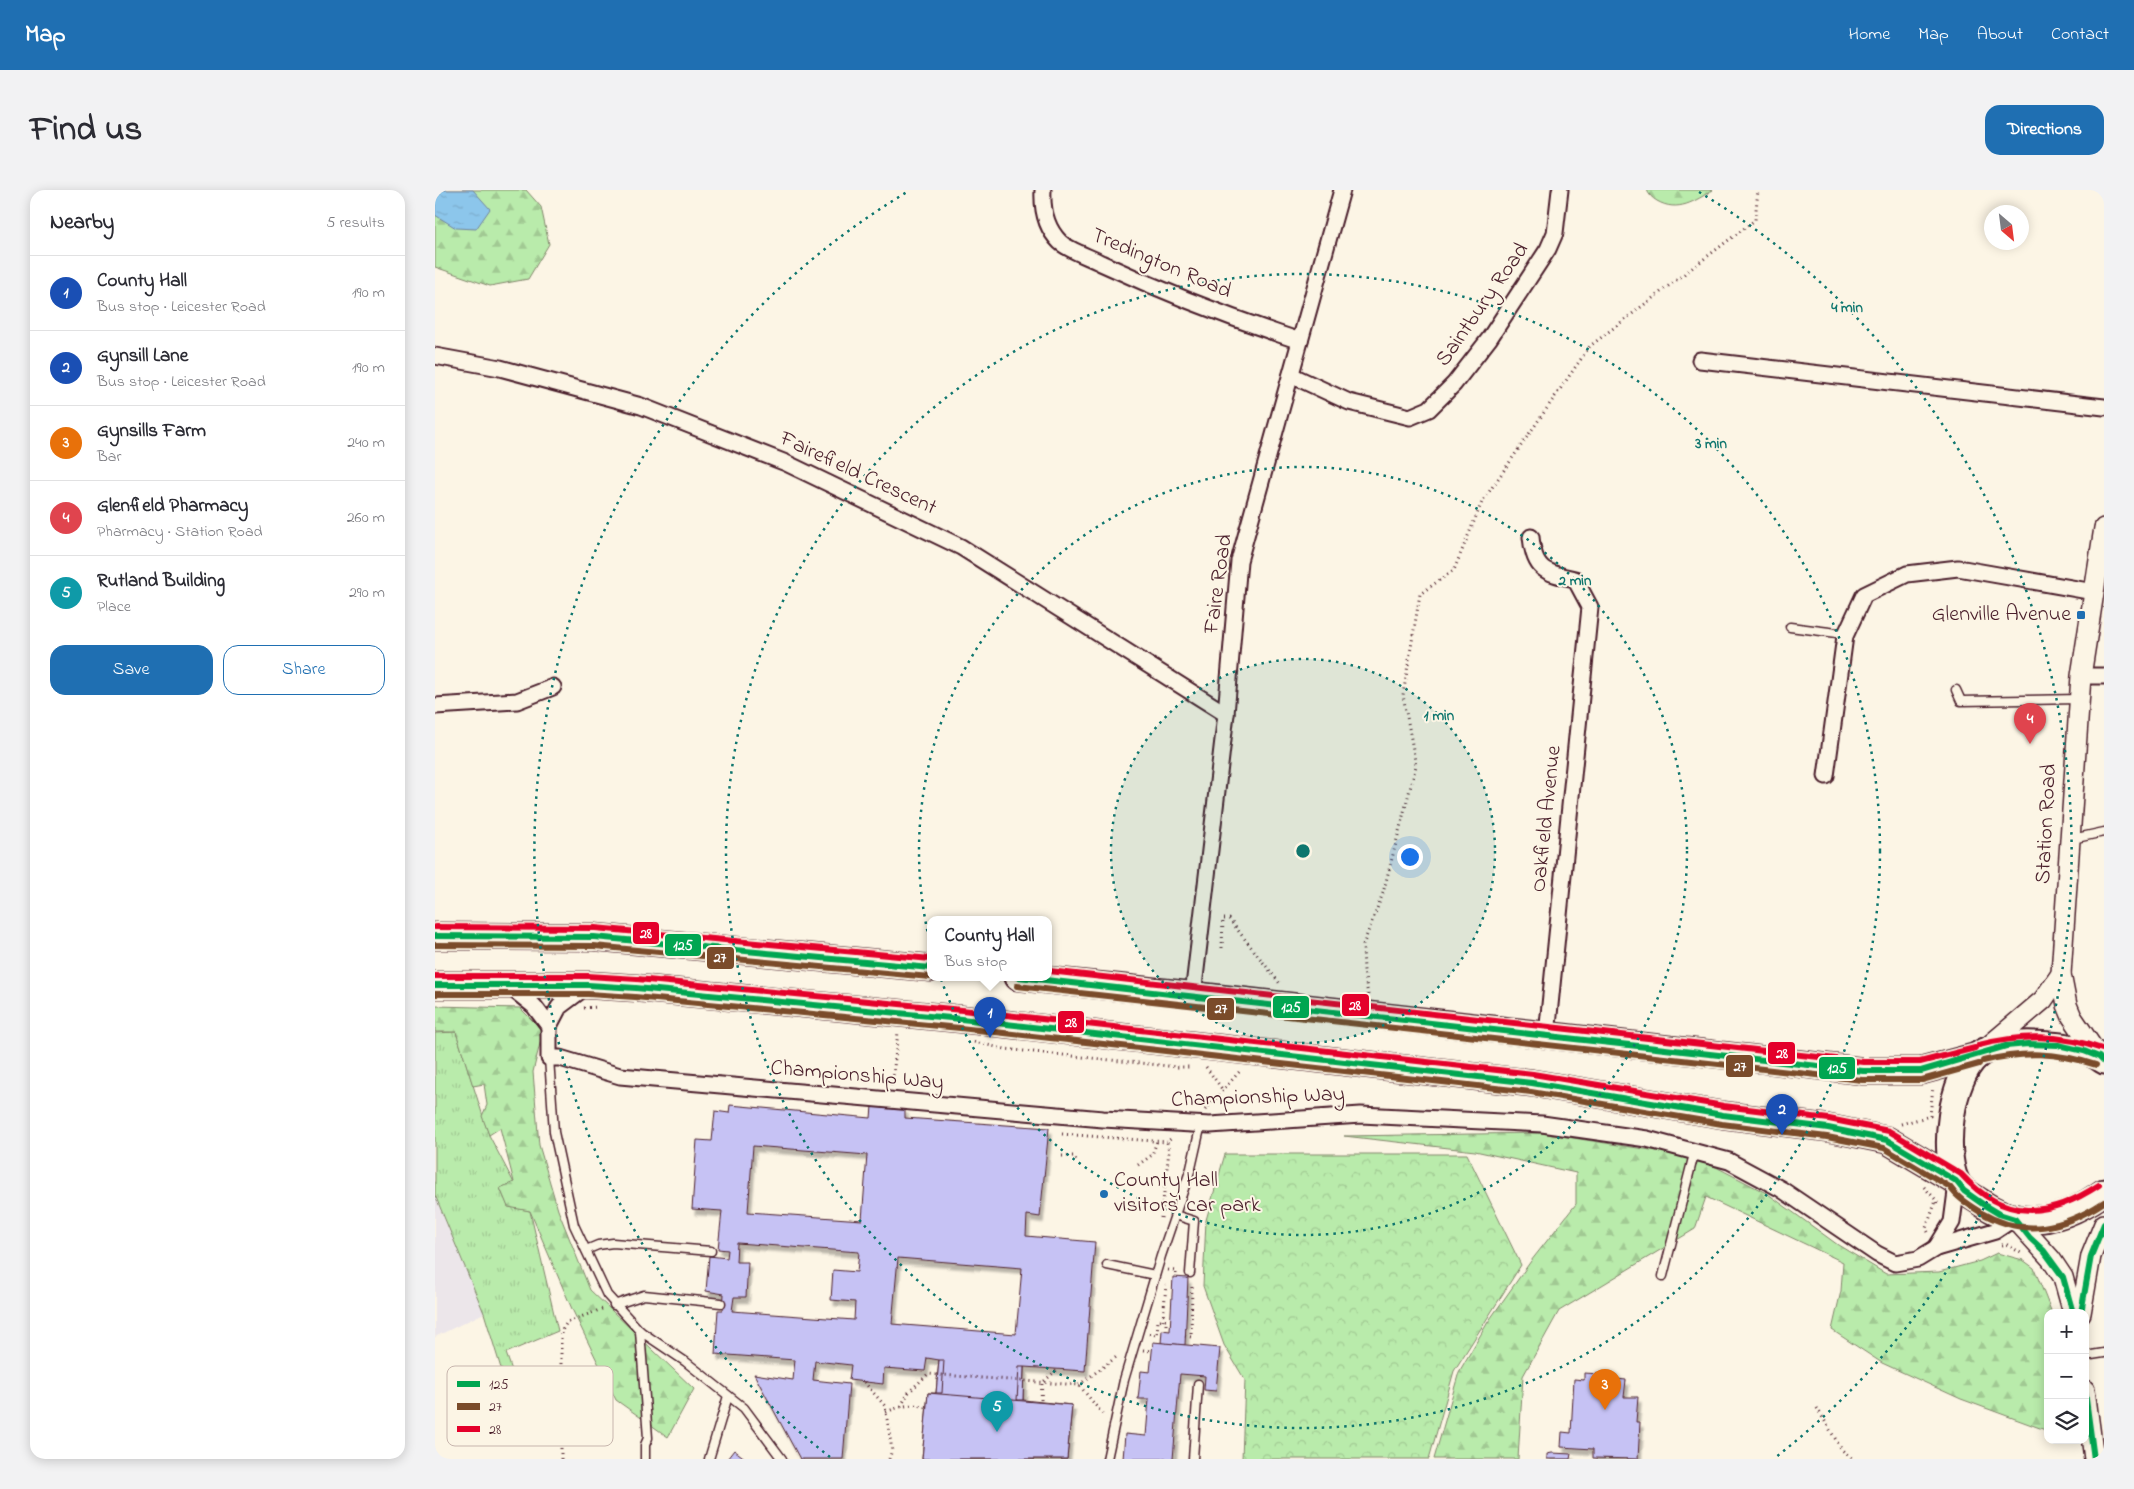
<!DOCTYPE html>
<meta charset="utf-8">
<style>
body{margin:0;font-family:"Indie Flower",sans-serif;background:#f2f2f3;color:#2b2b33}
.controls{position:absolute;right:15px;bottom:15px;display:grid;overflow:hidden;border-radius:10px;box-shadow:0 2px 12px #0003}
.controls button{width:45px;height:45px;display:grid;place-items:center;padding:0;border:0;border-bottom:1px solid #e1e1e2;background:#fff;color:#2b2b33;font:25px sans-serif}
.compass{position:absolute;left:1549px;top:15px;width:45px;height:45px;border-radius:50%;background:#fff;box-shadow:0 2px 12px #0003;rotate:152deg}
.you{position:absolute;left:974px;top:666px;width:18px;height:18px;margin:-12px;border:4px solid #fff;border-radius:50%;background:#1a73e8;box-shadow:0 0 0 8px #1a73e833}
.badge{display:grid;place-items:center;width:32px;height:32px;border-radius:50%;background:#1f6fb2;color:#fff;font-size:16px;font-weight:700}
.pin{position:absolute;translate:-50% -41px;filter:drop-shadow(0 1px 2px #0008)}
.pin::after{content:'';position:absolute;top:26px;width:18px;height:15px;background:inherit;clip-path:polygon(0 0,100% 0,50% 100%)}
.popup{position:absolute;left:492px;top:726px;width:125px;height:65px;box-sizing:border-box;display:grid;place-content:center;border-radius:10px;background:#fff;filter:drop-shadow(0 1px 4px #0005);font-size:16px;white-space:nowrap;color:#7c7c81}
.popup b{font-size:19px;color:#2b2b33}
.popup::after{content:'';position:absolute;left:50%;top:100%;margin-left:-10px;border:10px solid transparent;border-top-color:#fff}
.list{margin:0;padding:0;list-style:none}
h2{display:flex;justify-content:space-between;align-items:center;height:65px;margin:0;padding:0 20px;font-size:21px}
h2 small{font-size:16px;font-weight:400;color:#7c7c81}
.list li{display:grid;grid-template-columns:32px 1fr auto;gap:15px;align-items:center;box-sizing:border-box;height:75px;padding:0 20px;border-top:1px solid #e1e1e2}
.list b{display:block;font-size:19px;white-space:nowrap}
.list p{margin:0;font-size:16px;white-space:nowrap;color:#7c7c81}
.list em{font-size:16px;font-style:normal;color:#7c7c81}
.actions{display:flex;gap:10px;padding:15px 20px}
.actions a{flex:1;padding:11px 0;border:1px solid #1f6fb2;border-radius:15px;text-align:center;font-size:18px;color:#1f6fb2}
.actions .main{background:#1f6fb2;color:#fff}
.icon{flex:none;width:28px;height:28px;fill:none;stroke:currentColor;stroke-width:2;stroke-linecap:round;stroke-linejoin:round}
.map{position:relative;flex:none;width:1669px;height:1269px;overflow:hidden;border-radius:15px}
header{display:flex;align-items:center;gap:30px;box-sizing:border-box;height:70px;padding:0 25px;background:#1f6fb2;color:#fff}
header strong{font-size:24px}
nav{display:flex;gap:28px;margin-inline-start:auto;font-size:18px}
.intro{display:flex;align-items:center;justify-content:space-between;box-sizing:border-box;height:120px;padding:0 30px}
h1{margin:0;font-size:35px}
.button{padding:12px 22px;border-radius:15px;background:#1f6fb2;color:#fff;font-size:18px;font-weight:700}
main{display:flex;gap:30px;padding:0 30px}
aside{flex:1;background:#fff;border-radius:15px;box-shadow:0 2px 12px #0003}
.map>svg:first-child{display:block}
</style>
<header>
<strong>Map</strong>
<nav><a>Home</a><a>Map</a><a>About</a><a>Contact</a></nav>
</header>
<div class="intro"><h1>Find us</h1><a class="button">Directions</a></div>
<main>
<aside>
<h2>Nearby<small>5 results</small></h2>
<ul class="list">
<li><span class="badge" style="background:#1a4fb4">1</span><div><b>County Hall</b><p>Bus stop · Leicester Road</p></div><em>190 m</em></li>
<li><span class="badge" style="background:#1a4fb4">2</span><div><b>Gynsill Lane</b><p>Bus stop · Leicester Road</p></div><em>190 m</em></li>
<li><span class="badge" style="background:#e8710a">3</span><div><b>Gynsills Farm</b><p>Bar</p></div><em>240 m</em></li>
<li><span class="badge" style="background:#e0444e">4</span><div><b>Glenfield Pharmacy</b><p>Pharmacy · Station Road</p></div><em>260 m</em></li>
<li><span class="badge" style="background:#0f9aa8">5</span><div><b>Rutland Building</b><p>Place</p></div><em>290 m</em></li>
</ul>
<div class="actions"><a class="main">Save</a><a>Share</a></div>
</aside>
<div class="map">
<svg width="1669" height="1269" viewBox="0 0 1669 1269">
<defs>
<pattern id="grass-tufts" width="24" height="20" patternUnits="userSpaceOnUse" patternTransform="scale(1.25)"><rect width="24" height="20" fill="#b9ebab"/><path d="M3 7l-1-3M5 7V3M7 7l1-3M15 17l-1-3M17 17v-4M19 17l1-3" fill="none" stroke="#a1c993"/></pattern>
<pattern id="forest-firs" width="22" height="20" patternUnits="userSpaceOnUse" patternTransform="scale(1.25)"><rect width="22" height="20" fill="#b9ebab"/><path d="M5 1l3.5 6h-7zM16 11l3.5 6h-7z" fill="#a1c993"/></pattern>
<pattern id="park-crowns" width="20" height="18" patternUnits="userSpaceOnUse" patternTransform="scale(1.25)"><rect width="20" height="18" fill="#b9ebab"/><path d="M2 6a3 3 0 1 1 6 0M12 15a3 3 0 1 1 6 0" fill="none" stroke="#a1c993"/></pattern>
<pattern id="water-ripples" width="26" height="14" patternUnits="userSpaceOnUse" patternTransform="scale(1.25)"><rect width="26" height="14" fill="#8cc6eb"/><path d="M2 4q2-2 4 0t4 0M15 11q2-2 4 0t4 0" fill="none" stroke="#7aaaca"/></pattern>
<filter id="shadow"><feDropShadow dx="3" dy="5.5" stdDeviation="1" flood-color="#0004"/></filter>
</defs>
<rect width="100%" height="100%" fill="#fcf5e5"/>
<filter id="ink" filterUnits="userSpaceOnUse"><feTurbulence type="fractalNoise" baseFrequency=".02" numOctaves="2"/><feDisplacementMap in="SourceGraphic" scale="10" xChannelSelector="R" yChannelSelector="G"/><feConvolveMatrix kernelMatrix="1 2 1 2 8 2 1 2 1" color-interpolation-filters="sRGB"/></filter>
<g filter="url(#ink)">
<polygon fill="#ece6ea" points="0,1005 49,1123 0,1147"/>
<polygon fill="url(#grass-tufts)" stroke="#82856b" points="21,842 54,945 79,993 65,998 73,1016 95,1021 123,1141 71,1163 99,1244 88,1250 49,1123 0,1005 0,843"/>
<g fill="url(#forest-firs)" stroke="#82856b">
<polygon points="0,0 91,0 106,17 114,54 93,89 55,96 0,77"/>
<path d="M1212 0H1278C1260 11 1243 23 1222 11 1217 8 1214 5 1212 0Z"/>
<polygon points="0,816 85,818 108,841 98,882 104,955 123,1020 155,1100 259,1199 233,1247 181,1210 137,1119 95,1021 73,1017 65,998 79,992 65,938 54,945 47,926 52,915 49,894 38,896 21,842 0,842"/>
<polygon points="1106,943 1235,963 1281,977 1333,1004 1403,1055 1451,1084 1504,1082 1545,1071 1562,1063 1588,1070 1599,1078 1617,1123 1613,1123 1613,1241 1526,1209 1447,1173 1397,1140 1406,1101 1408,1072 1271,1007 1260,1039 1124,1121 1088,1186 1083,1269 999,1269 1024,1182 1053,1132 1096,1071 1141,1014 1141,983 1040,961 909,946"/>
</g>
<polygon fill="url(#park-crowns)" stroke="#82856b" points="790,964 1032,964 1086,1075 1019,1181 994,1269 807,1269 810,1190 789,1155 768,1096 771,1030"/>
<polygon fill="url(#water-ripples)" stroke="#72839e" points="0,0 38,0 55,19 41,39 21,38 0,25"/>
<g fill="#c6c2f4" stroke="#4a1f2b" fill-rule="evenodd" filter="url(#shadow)">
<path d="M295 915 436 928 437 916 470 919V928L614 938 605 1027 592 1025 591 1046 660 1052 650 1181 589 1177 588 1210 637 1215 632 1269H487L493 1203H501L504 1170 492 1168 490 1181 449 1178 448 1194 414 1190 416 1175 380 1171 378 1190 414 1194 408 1269H365L319 1184 358 1190 360 1170 280 1164 283 1120H288L289 1104 271 1101 274 1066 292 1068 293 1060 283 1059 287 1021 257 1019 262 950 277 951 280 921 294 923ZM318 956 432 965 427 1030 313 1022ZM302 1053 424 1062 422 1082 398 1080 396 1110 420 1112 419 1130 297 1121 299 1107H311L313 1072H301ZM463 1068 587 1078 581 1144 457 1134Z"/>
<polygon points="738,1087 753,1088 750,1155 726,1153 727,1140 735,1141"/>
<polygon points="718,1152 785,1158 781,1201 769,1200 770,1186 745,1184 738,1269 688,1269 690,1244 711,1246 714,1209 703,1209 706,1181 715,1182"/>
<polygon points="504,1170 509,1170 507,1203 501,1203"/>
<polygon points="584,1177 589,1177 588,1210 582,1210"/>
<polygon points="1149,1183 1181,1185 1181,1189 1191,1190 1189,1207 1203,1207 1201,1232 1205,1232 1203,1269 1158,1268 1158,1259 1126,1257 1127,1242 1136,1243 1139,1189 1149,1190"/>
<polygon points="493,1203 637,1215 632,1269 487,1269"/>
<polygon points="299,1260 311,1269 292,1269"/>
<polygon points="1117,1263 1136,1264 1135,1269 1112,1269 1112,1264"/>
</g>
<g fill="none" stroke-linecap="round" stroke-linejoin="round">
<defs>
<g id="service">
<polyline points="1355,437 1410,444"/>
<polyline points="1521,500 1526,511 1644,509"/>
<polyline points="1637,649 1669,642"/>
<polyline points="114,868 119,942 139,1035 172,1105 205,1141 251,1172 309,1218 347,1269"/>
<polyline points="740,1025 759,1031 755,1083"/>
<polyline points="151,1060 163,1055 178,1053 276,1061"/>
<polyline points="672,1075 720,1085"/>
<polyline points="1228,1086 1260,960"/>
<polyline points="179,1115 209,1105 286,1113"/>
<polyline points="205,1141 213,1248 210,1255 210,1269"/>
<polyline points="1650,1166 1669,1163"/>
<polyline points="274,1269 293,1206"/>
<polyline points="672,1269 689,1190 726,1066 756,978 766,934"/>
<polyline points="758,1269 763,1194"/>
</g>
<g id="minor">
<path d="M608 0C607 19 611 38 625 52 633 60 655 67 666 73 731 103 798 129 865 151"/>
<polyline points="0,166 65,178 206,216 351,273 526,357 791,524"/>
<polyline points="1265,170 1669,217"/>
<polyline points="856,185 914,212 975,227 994,219 1019,194 1054,149 1113,59 1120,43 1125,0"/>
<path d="M1096 347C1099 379 1109 383 1140 389L1155 417 1112 845"/>
<polyline points="1646,486 1669,486"/>
<polyline points="0,516 82,511 118,497"/>
<polyline points="1391,586 1410,446 1429,405 1472,384 1523,378 1659,402"/>
<polyline points="74,796 99,816 114,836"/>
<polyline points="152,796 124,817 114,836 114,868 125,868 185,886 668,929 775,935 926,925 1107,934 1212,949 1294,971 1346,999 1442,1064 1460,1073 1483,1069 1501,1058 1560,1041 1578,1029"/>
<polyline points="758,805 791,524 804,371 907,0"/>
<polyline points="1501,1058 1517,1032 1522,994"/>
</g>
<g id="tertiary">
<polyline points="1549,860 1608,810 1626,784"/>
<polyline points="1664,867 1637,827 1632,815 1626,784 1646,486 1669,338"/>
<polyline points="1580,1029 1616,1069 1628,1087 1638,1123"/>
<polyline points="1646,1123 1656,1066 1669,1034"/>
<polyline points="1650,1200 1659,1269"/>
</g>
<g id="trunk">
<polyline points="0,746 159,747 496,778"/>
<polyline points="583,787 758,805 1428,881 1486,881 1542,866"/>
<polyline points="0,795 153,795 201,798 526,829 1097,893 1288,925 1393,938 1452,950 1521,991"/>
<path d="M1669 871C1651 857 1623 855 1600 854 1586 853 1552 856 1542 866 1516 889 1507 960 1521 991 1525 1000 1536 1006 1544 1011 1586 1042 1629 1031 1669 1002"/>
</g>
</defs>
<use href="#service" stroke="#4a1f2b" stroke-width="11"/>
<use href="#minor" stroke="#4a1f2b" stroke-width="19"/>
<use href="#tertiary" stroke="#4a1f2b" stroke-width="22"/>
<use href="#trunk" stroke="#4a1f2b" stroke-width="29"/>
<g stroke="#4a1f2b" stroke-width="3" stroke-dasharray="1 4" stroke-linecap="butt">
<polyline points="787,758 788,729 794,729 846,795"/>
<polyline points="933,805 929,781 928,755 948,703 981,576 968,505 985,404 1019,380 1047,312 1155,156 1320,30 1323,0"/>
<polyline points="149,818 162,817"/>
<polyline points="539,852 570,859 743,877 756,877"/>
<polyline points="771,877 787,899"/>
<polyline points="457,895 463,842"/>
<polyline points="770,920 806,880"/>
<polyline points="1466,934 1495,926 1498,897"/>
<polyline points="627,944 732,952"/>
<polyline points="627,966 639,966 641,970"/>
<polyline points="703,975 717,965 722,951"/>
<polyline points="1489,997 1501,1010 1503,1015"/>
<polyline points="726,1028 734,961 732,952 738,947"/>
<polyline points="1493,1042 1491,1038 1501,1011"/>
<polyline points="1567,1055 1571,1054 1586,1063"/>
<polyline points="733,1080 741,1081 741,1087"/>
<polyline points="728,1130 731,1095"/>
<polyline points="714,1144 722,1145 723,1130 731,1130 731,1141"/>
<polyline points="750,1146 756,1147 757,1094"/>
<polyline points="708,1160 717,1161"/>
<polyline points="429,1192 450,1216 457,1260 454,1269"/>
<polyline points="644,1195 684,1165"/>
<polyline points="606,1210 607,1193 623,1179"/>
<polyline points="466,1216 474,1202 493,1184 644,1195 670,1227"/>
<polyline points="1382,1218 1407,1260 1418,1269"/>
<path d="M451 1222C466 1216 476 1213 492 1217"/>
<polyline points="126,1269 126,1142 132,1132 170,1118"/>
</g>
<use href="#service" stroke="#fcf5e5" stroke-width="8"/>
<use href="#minor" stroke="#fcf5e5" stroke-width="15"/>
<use href="#tertiary" stroke="#fcf5e5" stroke-width="19"/>
<use href="#trunk" stroke="#fcf5e5" stroke-width="25"/>
<defs>
<g id="bus-1">
<polyline points="0,746 159,747 496,778"/>
<polyline points="583,787 1428,881 1486,881 1571,856 1593,854 1623,855 1649,861 1664,867 1669,872"/>
<polyline points="0,795 153,795 201,798 526,829 1097,893 1288,925 1393,938 1452,950 1521,991 1529,1001 1549,1015 1564,1024 1580,1029 1595,1048 1609,1061 1628,1087 1638,1123"/>
<polyline points="1646,1123 1656,1066 1669,1034"/>
<polyline points="1650,1202 1659,1269"/>
</g>
<g id="bus-2">
<polyline points="0,755 159,756 495,787"/>
<polyline points="582,796 1427,890 1487,890 1544,874"/>
<path d="M0 804H153L200 807 525 838 1096 902 1287 934 1392 947 1449 958 1515 997C1522 1008 1534 1015 1545 1022 1589 1048 1628 1039 1669 1012"/>
<path d="M1548 871C1588 861 1622 862 1661 875"/>
</g>
<g id="bus-3">
<polyline points="0,737 160,738 496,769"/>
<polyline points="614,781 1428,872 1485,872 1540,858"/>
<path d="M0 786H153L202 789 527 820 1098 884 1289 916 1394 929 1454 941 1526 984C1569 1032 1614 1028 1664 995"/>
<path d="M1544 855C1587 844 1625 844 1667 859"/>
</g>
</defs>
<use href="#bus-1" stroke="#fcf5e5" stroke-width="10"/>
<use href="#bus-2" stroke="#fcf5e5" stroke-width="10"/>
<use href="#bus-3" stroke="#fcf5e5" stroke-width="10"/>
<use href="#bus-1" stroke="#00a651" stroke-width="6"/>
<use href="#bus-2" stroke="#7a4b2a" stroke-width="6"/>
<use href="#bus-3" stroke="#e4002b" stroke-width="6"/>
</g>
</g>
<circle cx="868" cy="661" r="192" fill="#0f766e" fill-opacity=".12"/>
<g fill="none" stroke="#0f766e" stroke-width="2.5" stroke-dasharray="2.5 5">
<circle cx="868" cy="661" r="192"/>
<circle cx="868" cy="661" r="384"/>
<circle cx="868" cy="661" r="577"/>
<path d="M395 1267A769 769 0 0 1 472 2M1264 2A769 769 0 0 1 1341 1267"/>
</g>
<g fill="#1f6fb2" stroke="#fcf5e5" stroke-width="2">
<rect x="1641" y="420" width="10" height="10" rx="2.5"/>
<circle cx="669" cy="1004" r="5"/>
</g>
<g text-anchor="middle" dominant-baseline="central" stroke-width="4" stroke-linejoin="round" paint-order="stroke">
<g font-size="22" fill="#4a1f2b" stroke="#fcf5e5">
<text transform="translate(726 74) rotate(23)">Tredington Road</text>
<text transform="translate(1048 115) rotate(-55)">Saintbury Road</text>
<text transform="translate(423 284) rotate(25)">Fairefield Crescent</text>
<text transform="translate(784 394) rotate(-82)">Faire Road</text>
<text transform="translate(1112 629) rotate(-84)">Oakfield Avenue</text>
<text transform="translate(1612 634) rotate(-87)">Station Road</text>
<text transform="translate(422 886) rotate(5)">Championship Way</text>
<text transform="translate(823 908) rotate(-2)">Championship Way</text>
</g>
<g font-size="22" fill="#4a1f2b" stroke="#fcf5e5" text-anchor="end">
<text x="1636" y="425">Glenville Avenue</text>
<text x="679" y="991" text-anchor="start">County Hall<tspan x="679" dy="25">visitors' car park</tspan></text>
</g>
</g>
<rect x="12" y="1176" width="166" height="80" rx="8" fill="#fcf5e5" stroke="#c7b5ad" stroke-width="1"/>
<rect x="22" y="1191" width="23" height="6" fill="#00a651"/>
<rect x="22" y="1213" width="23" height="7" fill="#7a4b2a"/>
<rect x="22" y="1236" width="23" height="6" fill="#e4002b"/>
<g font-size="14" fill="#4a1f2b">
<text x="54" y="1199">125</text>
<text x="54" y="1221">27</text>
<text x="54" y="1244">28</text>
</g>
<circle cx="868" cy="661" r="8" fill="#0f766e" stroke="#fcf5e5" stroke-width="2.5"/>
<g font-size="15" text-anchor="middle" font-weight="bold" fill="#0f766e" stroke="#fcf5e5" stroke-width="4" stroke-linejoin="round" paint-order="stroke">
<text x="1412" y="122">4 min</text>
<text x="1276" y="258">3 min</text>
<text x="1140" y="395">2 min</text>
<text x="1004" y="530">1 min</text>
</g>
<g stroke="#fcf5e5" stroke-width="2">
<rect x="197" y="731" width="28" height="24" rx="5" fill="#e4002b"/>
<rect x="229" y="743" width="38" height="24" rx="5" fill="#00a651"/>
<rect x="271" y="756" width="29" height="24" rx="5" fill="#7a4b2a"/>
<rect x="906" y="803" width="29" height="24" rx="5" fill="#e4002b"/>
<rect x="837" y="805" width="38" height="24" rx="5" fill="#00a651"/>
<rect x="771" y="807" width="29" height="24" rx="5" fill="#7a4b2a"/>
<rect x="622" y="820" width="28" height="24" rx="5" fill="#e4002b"/>
<rect x="1332" y="851" width="29" height="24" rx="5" fill="#e4002b"/>
<rect x="1290" y="864" width="29" height="24" rx="5" fill="#7a4b2a"/>
<rect x="1383" y="866" width="38" height="24" rx="5" fill="#00a651"/>
</g>
<g font-size="14" text-anchor="middle" font-weight="bold" fill="#fff">
<text x="211" y="748">28</text>
<text x="248" y="760">125</text>
<text x="285" y="772">27</text>
<text x="920" y="820">28</text>
<text x="856" y="822">125</text>
<text x="786" y="823">27</text>
<text x="636" y="837">28</text>
<text x="1347" y="868">28</text>
<text x="1305" y="881">27</text>
<text x="1402" y="883">125</text>
</g>
</svg>
<div class="controls">
<button>+</button>
<button>−</button>
<button><svg class="icon" aria-label="layers" viewBox="0 0 24 24"><path d="M12 4l9 5-9 5-9-5zM3 14l9 5 9-5"/></svg></button>
</div>
<svg class="compass" viewBox="-18 -18 36 36"><path d="M0-13l5 13h-10z" fill="#e53935"/><path d="M0 13l5-13h-10z" fill="#7c7c81"/></svg>
<div class="you"></div>
<div class="pin badge" style="left:555px;top:848px;background:#1a4fb4">1</div>
<div class="popup"><b>County Hall</b>Bus stop</div>
<div class="pin badge" style="left:1347px;top:945px;background:#1a4fb4">2</div>
<div class="pin badge" style="left:1170px;top:1220px;background:#e8710a">3</div>
<div class="pin badge" style="left:1595px;top:554px;background:#e0444e">4</div>
<div class="pin badge" style="left:562px;top:1242px;background:#0f9aa8">5</div>
</div>
</main>
